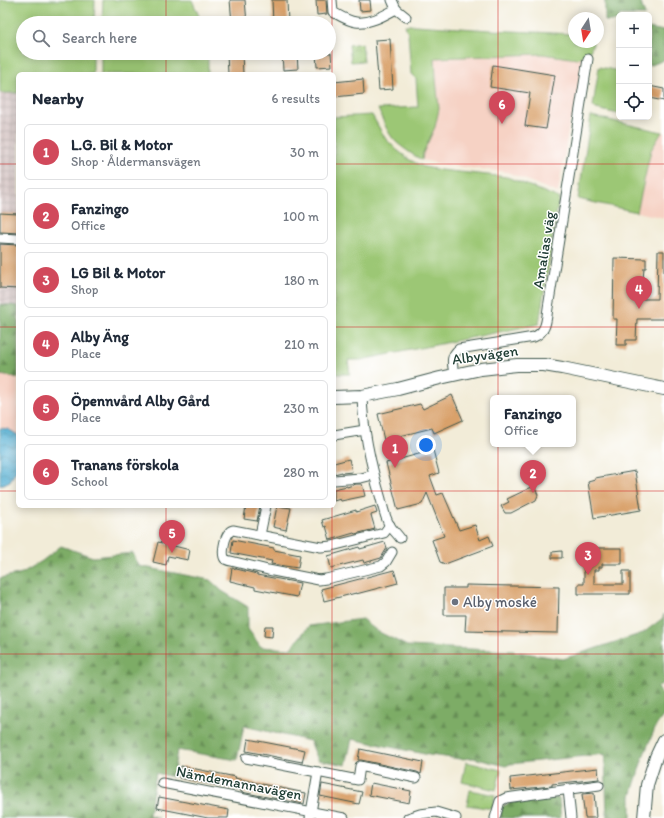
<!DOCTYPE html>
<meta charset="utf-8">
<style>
body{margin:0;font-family:Itim,sans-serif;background:#f2f2f3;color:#1f2937}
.controls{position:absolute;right:12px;top:12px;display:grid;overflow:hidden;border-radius:6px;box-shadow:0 2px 10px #0003}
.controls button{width:36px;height:36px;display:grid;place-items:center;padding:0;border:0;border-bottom:1px solid #e0e1e3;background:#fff;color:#1f2937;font:20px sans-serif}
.compass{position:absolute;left:568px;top:12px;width:36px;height:36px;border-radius:50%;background:#fff;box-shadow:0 2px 10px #0003;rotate:192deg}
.you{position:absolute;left:426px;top:445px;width:14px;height:14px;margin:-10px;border:3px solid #fff;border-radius:50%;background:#1a73e8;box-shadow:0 0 0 6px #1a73e833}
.badge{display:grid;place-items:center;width:26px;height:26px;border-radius:50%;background:#d1495b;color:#fff;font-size:13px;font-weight:700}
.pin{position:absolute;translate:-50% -33px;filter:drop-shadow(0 1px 2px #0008)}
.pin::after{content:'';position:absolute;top:21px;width:14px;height:12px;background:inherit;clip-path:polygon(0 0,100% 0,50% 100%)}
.popup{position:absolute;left:490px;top:395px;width:86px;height:52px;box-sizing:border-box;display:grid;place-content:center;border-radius:6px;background:#fff;filter:drop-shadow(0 1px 3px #0005);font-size:13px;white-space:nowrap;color:#747a83}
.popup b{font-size:15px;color:#1f2937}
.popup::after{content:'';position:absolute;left:50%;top:100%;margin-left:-8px;border:8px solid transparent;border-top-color:#fff}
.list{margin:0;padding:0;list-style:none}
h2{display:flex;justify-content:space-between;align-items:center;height:52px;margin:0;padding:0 16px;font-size:17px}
h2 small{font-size:13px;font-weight:400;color:#747a83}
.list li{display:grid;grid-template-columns:26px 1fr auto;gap:12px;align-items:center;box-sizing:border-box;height:56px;margin:0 8px 8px;padding:0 8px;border:1px solid #e0e1e3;border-radius:6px}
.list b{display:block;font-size:15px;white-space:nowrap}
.list p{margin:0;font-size:13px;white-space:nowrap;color:#747a83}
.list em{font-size:13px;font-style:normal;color:#747a83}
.icon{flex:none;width:22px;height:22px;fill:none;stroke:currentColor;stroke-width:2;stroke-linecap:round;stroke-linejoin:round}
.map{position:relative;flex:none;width:664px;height:818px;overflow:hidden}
.search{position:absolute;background:#fff;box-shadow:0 2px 10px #0003;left:16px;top:16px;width:320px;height:44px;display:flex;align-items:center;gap:10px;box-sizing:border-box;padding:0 14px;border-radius:22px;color:#747a83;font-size:15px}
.panel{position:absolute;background:#fff;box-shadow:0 2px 10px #0003;left:16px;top:72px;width:320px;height:436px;border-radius:6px}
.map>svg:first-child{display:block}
</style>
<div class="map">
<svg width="664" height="818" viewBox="0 0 664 818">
<defs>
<pattern id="industrial-grid" width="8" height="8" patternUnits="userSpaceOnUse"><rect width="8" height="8" fill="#d1bfbe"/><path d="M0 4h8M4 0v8" fill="none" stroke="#a99c9b"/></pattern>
<pattern id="forest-firs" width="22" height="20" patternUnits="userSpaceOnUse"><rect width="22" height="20" fill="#7dac66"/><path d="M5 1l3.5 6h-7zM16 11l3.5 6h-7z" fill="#668d55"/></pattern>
<pattern id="park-crowns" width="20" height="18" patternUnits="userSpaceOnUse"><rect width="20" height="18" fill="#9cc774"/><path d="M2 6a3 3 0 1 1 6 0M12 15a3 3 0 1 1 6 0" fill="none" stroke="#7fa360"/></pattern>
<pattern id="water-waves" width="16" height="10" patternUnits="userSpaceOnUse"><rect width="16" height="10" fill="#54afd2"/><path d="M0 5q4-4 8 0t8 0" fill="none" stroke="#4590ab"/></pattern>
</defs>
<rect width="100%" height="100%" fill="#fff"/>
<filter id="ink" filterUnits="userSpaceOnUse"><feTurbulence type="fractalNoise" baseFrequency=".025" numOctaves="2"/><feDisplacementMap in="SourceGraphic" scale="8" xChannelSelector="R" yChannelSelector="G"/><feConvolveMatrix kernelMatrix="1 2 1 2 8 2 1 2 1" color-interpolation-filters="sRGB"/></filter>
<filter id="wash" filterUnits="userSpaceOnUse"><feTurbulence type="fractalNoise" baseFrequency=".012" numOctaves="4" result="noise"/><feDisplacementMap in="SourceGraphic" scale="16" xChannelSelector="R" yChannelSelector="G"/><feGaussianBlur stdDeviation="0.9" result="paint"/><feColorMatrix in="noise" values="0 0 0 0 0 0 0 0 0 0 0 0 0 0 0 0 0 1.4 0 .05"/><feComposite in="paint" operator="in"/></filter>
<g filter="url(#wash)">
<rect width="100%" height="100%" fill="#f2ecd8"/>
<g fill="#f6d2c4">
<polygon points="542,54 577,59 585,55 586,56 577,121 570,120 558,193 507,172 445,165 422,160 423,153 435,127 436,79 434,58"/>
<polygon points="662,132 664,133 664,218 637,212 651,150"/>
<polygon points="0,375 18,378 18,435 8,429 0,428"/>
</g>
<polygon fill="url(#industrial-grid)" points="0,93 18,93 18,306 0,304"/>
<g fill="#9cc774" stroke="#5e8254">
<polygon points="0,0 95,0 94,23 23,23 23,53 93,53 93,74 18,74 18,93 0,93"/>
<polygon points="103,0 192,0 199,16 201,23 102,23"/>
<path d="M405 25H415L490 30 574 34V42H593V44L590 51 587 52 586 56 585 55 577 59 542 54 435 58 436 79 439 109 435 127 423 153 422 160C413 155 404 149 396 142 387 133 383 120 378 109L418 107 416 79 411 74 408 33Z"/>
<rect x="101" y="53" width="107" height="21"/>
<polygon points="599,67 619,71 619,114 596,109 593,106"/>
<polygon points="372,115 385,138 397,150 410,160 424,167 440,170 507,177 559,198 539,324 361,360 348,360 350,374 334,374 334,117"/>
<polygon points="591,116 662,132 651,150 637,212 578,199"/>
<polygon points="466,762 501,770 496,790 462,782"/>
</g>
<g fill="url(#forest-firs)" stroke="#4e744d">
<polygon points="605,0 640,0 645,15 619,15 619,21 605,21"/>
<polygon points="649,28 664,31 664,60 649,66"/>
<polygon points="0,304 18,306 18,378 0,375"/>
<polygon points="61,546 93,557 133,553 139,566 210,580 222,591 248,607 248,629 261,647 290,649 309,626 362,619 377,631 407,646 512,651 563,659 643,633 663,618 664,614 664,682 657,688 664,697 664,715 656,726 643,757 631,796 631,818 607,818 605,754 510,764 506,766 473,758 461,759 429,755 352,739 346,765 318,760 310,741 244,726 237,760 177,750 173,777 156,773 149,815 159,818 0,818 0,578 22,573 42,561"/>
<polygon points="559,798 561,818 500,818 502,807 511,802"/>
</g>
<g fill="url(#park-crowns)" stroke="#5e8254">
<polygon points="362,43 364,61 351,62 349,45"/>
<polygon points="470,790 495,795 493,809 467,805"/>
</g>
<polygon fill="url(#water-waves)" stroke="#3a7683" points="0,428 8,429 18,435 18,468 10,481 0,486"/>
<g id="blocks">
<g fill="#d9a16a">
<polygon points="230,0 245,0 247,23 232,23"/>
<polygon points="272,0 287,0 288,23 273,23"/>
<polygon points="316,0 326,0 327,14 317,15"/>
<polygon points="359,0 370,0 371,10 360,11"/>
<polygon points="390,39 393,89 379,90 375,40"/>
<polygon points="227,53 242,53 243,74 228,74"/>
<polygon points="282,53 297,53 298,69 283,70"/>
<polygon points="316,53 331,53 332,66 317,67"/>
<polygon points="493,65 555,75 546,129 525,126 530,93 490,87"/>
<polygon points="363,79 364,94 334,97 334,82"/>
<polygon points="649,86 664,89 664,101 649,98"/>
<polygon points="0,213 18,214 18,233 0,232"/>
<polygon points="0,244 18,245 18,289 0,288"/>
<polygon points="658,251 664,251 664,319 637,319 636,340 626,340 626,345 616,345 617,319 613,319 614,258 646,259 646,268 644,268 643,280 635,280 635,299 657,299"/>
<polygon points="452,395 463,420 434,433 432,428 384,440 378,414 420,404 423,409"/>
<polygon points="433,450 439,473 430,476 437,495 443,493 459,530 475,525 480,540 489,536 493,546 445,564 440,562 432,540 444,536 427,493 422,504 398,510 386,463"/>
<polygon points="349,459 352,472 342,473 342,472 334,474 334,463"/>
<polygon points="635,471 641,510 594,518 588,482 595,480 595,478"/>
<polygon points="356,484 362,484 365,496 341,501 340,499 334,501 334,489 347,486 347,487"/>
<polygon points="534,486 538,495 536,500 511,513 505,513 501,506 509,502 507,499"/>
<polygon points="246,506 260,506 257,521 244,519"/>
<polygon points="277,506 291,508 286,530 273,527"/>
<polygon points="375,506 377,513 371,515 375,529 355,534 354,533 330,540 326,526 324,527 322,520 356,510 356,512"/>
<polygon points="233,540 274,548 274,550 300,555 298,568 271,564 272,561 231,553"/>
<polygon points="158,542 190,550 188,560 168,556 166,565 153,562"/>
<polygon points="385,542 387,548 381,558 364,563 363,560 331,568 328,556 359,547 360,549"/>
<polygon points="584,548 622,548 622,564 602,564 602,567 599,567 599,570 594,570 594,584 623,584 623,571 630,571 630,594 578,594 578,584 584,584"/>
<polygon points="562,551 562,558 552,558 552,552"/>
<polygon points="232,568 257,574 257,575 300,583 297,597 255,589 255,587 230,581"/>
<polygon points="394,570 398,583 356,594 356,593 324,601 321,589"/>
<polygon points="466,585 559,587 558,633 465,631 466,615 444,615 444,588 466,588"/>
<polygon points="265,626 273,626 272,637 264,636"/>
<polygon points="248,739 305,750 302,762 246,751"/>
<polygon points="360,749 423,762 421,774 417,772 361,760 358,760"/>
<polygon points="181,766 236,777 235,778 266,785 306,793 304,804 241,792 241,790 179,778"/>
<polygon points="598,768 599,779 552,784 552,786 511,790 510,778"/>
<polygon points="371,783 411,791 409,803 369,795"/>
<polygon points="322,784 362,792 359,804 320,796"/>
<polygon points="594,793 596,818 585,818 582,794"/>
<polygon points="159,797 229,810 228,818 208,818 157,808"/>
</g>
</g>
</g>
<g filter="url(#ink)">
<use href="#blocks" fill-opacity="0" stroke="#3f574d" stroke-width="1"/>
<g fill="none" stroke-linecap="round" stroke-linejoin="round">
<defs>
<g id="minor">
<path d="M332 0 333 12C340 16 348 21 356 22 370 24 385 15 396 9L392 0"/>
<polyline points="396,9 406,17"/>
<polyline points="0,238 18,239"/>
<path d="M454 375C453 365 449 357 459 349L534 337C547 331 546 321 548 308L588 59"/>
<path d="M362 396C363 431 371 466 381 499 383 508 385 518 390 526 393 530 397 534 400 538"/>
<polyline points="334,435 365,430"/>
<polyline points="334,480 361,478 373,475"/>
<path d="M390 525 384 533 332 546 321 547 233 530C230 531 230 531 228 534 225 538 221 554 225 559 227 560 229 561 231 561L268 570 319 580 326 579 381 566 386 562 392 552"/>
<polyline points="260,535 266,506"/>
<polyline points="246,758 358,780 360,766 416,778"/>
<polyline points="162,783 344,818"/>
<polyline points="568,789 571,818"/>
<polyline points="310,818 318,772"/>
<polyline points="408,818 420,814 436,812 456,818"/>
<polyline points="495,818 500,801 506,798 599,785"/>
</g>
<g id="tertiary">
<polyline points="334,397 362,396 398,389 440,378 481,369 517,365 544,365 562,368 664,389"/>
<polyline points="644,818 647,785 656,757 664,740"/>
</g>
</defs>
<use href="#minor" stroke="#3f574d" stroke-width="11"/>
<use href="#tertiary" stroke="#3f574d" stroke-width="14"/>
<use href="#minor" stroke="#fff" stroke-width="9"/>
<use href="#tertiary" stroke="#fff" stroke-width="12"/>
</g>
</g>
<path fill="none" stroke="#d62828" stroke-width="1" stroke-opacity="0.55" d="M166 0V23M332 0V74M498 0V818M166 53V74M0 164H18M334 164H664M0 327H18M334 327H664M0 491H18M334 491H664M166 506V818M332 506V818M0 654H664"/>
<circle fill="#6b7280" stroke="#fff" stroke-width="1.5" cx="455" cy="602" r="4"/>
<g text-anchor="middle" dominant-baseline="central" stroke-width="3" stroke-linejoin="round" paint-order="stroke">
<g font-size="15" fill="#1f3d34" stroke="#fff">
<text transform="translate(544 250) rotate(-81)">Amalias väg</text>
<text transform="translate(485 355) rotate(-8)">Albyvägen</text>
<text transform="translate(239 783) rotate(11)">Nämdemannavägen</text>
</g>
<g font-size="15" fill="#5b616d" stroke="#fff" text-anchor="start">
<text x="463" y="602">Alby moské</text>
</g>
</g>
</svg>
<div class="controls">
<button>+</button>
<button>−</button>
<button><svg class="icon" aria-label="locate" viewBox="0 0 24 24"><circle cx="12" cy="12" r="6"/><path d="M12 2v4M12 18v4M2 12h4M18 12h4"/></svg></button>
</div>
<svg class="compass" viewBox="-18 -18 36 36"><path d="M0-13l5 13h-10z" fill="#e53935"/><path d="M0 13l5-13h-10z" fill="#747a83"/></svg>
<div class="you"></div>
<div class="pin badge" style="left:395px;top:468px">1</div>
<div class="pin badge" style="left:533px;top:493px">2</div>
<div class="popup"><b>Fanzingo</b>Office</div>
<div class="pin badge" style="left:588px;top:575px">3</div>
<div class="pin badge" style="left:639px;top:309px">4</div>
<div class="pin badge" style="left:172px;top:553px">5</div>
<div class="pin badge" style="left:502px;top:124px">6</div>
<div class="search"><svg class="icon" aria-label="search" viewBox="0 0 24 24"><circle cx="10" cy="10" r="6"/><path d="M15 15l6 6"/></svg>Search here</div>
<section class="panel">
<h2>Nearby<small>6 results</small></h2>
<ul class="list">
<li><span class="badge">1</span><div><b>L.G. Bil &amp; Motor</b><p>Shop · Åldermansvägen</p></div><em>30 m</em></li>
<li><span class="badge">2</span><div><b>Fanzingo</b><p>Office</p></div><em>100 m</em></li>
<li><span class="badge">3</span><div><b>LG Bil &amp; Motor</b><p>Shop</p></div><em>180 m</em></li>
<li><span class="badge">4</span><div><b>Alby Äng</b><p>Place</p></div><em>210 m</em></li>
<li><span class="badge">5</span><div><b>Öpennvård Alby Gård</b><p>Place</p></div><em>230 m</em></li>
<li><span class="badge">6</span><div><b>Tranans förskola</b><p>School</p></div><em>280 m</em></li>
</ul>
</section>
</div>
